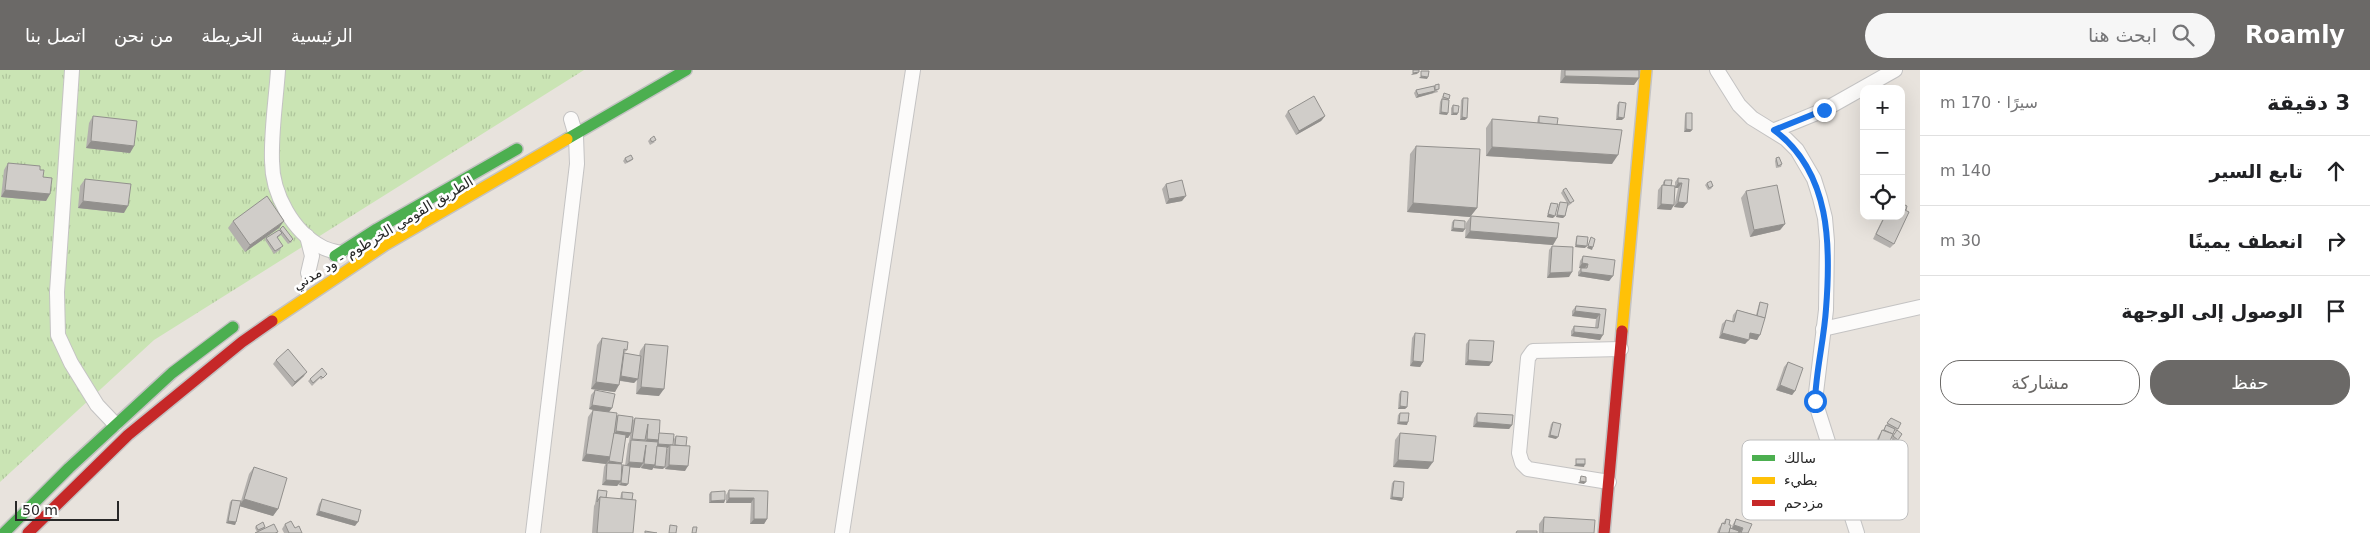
<!DOCTYPE html>
<html lang="ar">
<meta charset="utf-8">
<style>
body{margin:0;font-family:"DejaVu Sans",Cairo,sans-serif;background:#f6f6f6;color:#202124;direction:rtl}
.controls{position:absolute;right:15px;top:15px;display:grid;overflow:hidden;border-radius:10px;box-shadow:0 5px 20px #0002}
.controls button{width:45px;height:45px;display:grid;place-items:center;padding:0;border:0;border-bottom:1px solid #e0e0e0;background:#fff;color:#202124;font:25px sans-serif}
.scale{position:absolute;left:15px;bottom:12px;width:104px;box-sizing:border-box;padding-left:5px;border:2px solid #282828;border-top:0;font-size:14px;line-height:18px;white-space:nowrap;color:#282828;-webkit-text-stroke:4px #fff;paint-order:stroke}
.stop{position:absolute;width:15px;height:15px;margin:-11px;border:4px solid #1a73e8;border-radius:50%;background:#fff}
.stop.end{background:#1a73e8;border-color:#fff;box-shadow:0 1px 5px #0008}
.list{margin:0;padding:0;list-style:none}
h2{display:flex;justify-content:space-between;align-items:center;height:65px;margin:0;padding:0 20px;font-size:21px}
h2 small{font-size:16px;font-weight:400;color:#757577}
.list li{display:grid;grid-template-columns:32px 1fr auto;gap:15px;align-items:center;box-sizing:border-box;height:70px;padding:0 20px;border-top:1px solid #e0e0e0}
.list b{display:block;font-size:19px;white-space:nowrap}
.list em{font-size:16px;font-style:normal;color:#757577}
.actions{display:flex;gap:10px;padding:15px 20px}
.actions a{flex:1;padding:11px 0;border:1px solid #6b6967;border-radius:20px;text-align:center;font-size:18px;color:#6b6967}
.actions .main{background:#6b6967;color:#fff}
.icon{flex:none;width:28px;height:28px;fill:none;stroke:currentColor;stroke-width:2;stroke-linecap:round;stroke-linejoin:round}
.map{position:relative;flex:none;width:1920px;height:463px;overflow:hidden;direction:ltr}
header{display:flex;align-items:center;gap:30px;box-sizing:border-box;height:70px;padding:0 25px;background:#6b6967;color:#fff}
header strong{font-size:24px}
nav{display:flex;gap:28px;margin-inline-start:auto;font-size:18px}
.search{width:350px;height:45px;background:#f6f6f6;display:flex;align-items:center;gap:12px;box-sizing:border-box;padding:0 18px;border-radius:28px;color:#757577;font-size:19px}
main{display:flex}
aside{flex:1;background:#fff}
.map>svg:first-child{display:block}
</style>
<header>
<strong>Roamly</strong>
<div class="search"><svg class="icon" aria-label="search" viewBox="0 0 24 24"><circle cx="10" cy="10" r="6"/><path d="M15 15l6 6"/></svg>ابحث هنا</div>
<nav><a>الرئيسية</a><a>الخريطة</a><a>من نحن</a><a>اتصل بنا</a></nav>
</header>
<main>
<aside>
<h2>3 دقيقة<small>سيرًا · 170 m</small></h2>
<ul class="list">
<li><svg class="icon" aria-label="ahead" viewBox="0 0 24 24"><path d="M12 20V5M6 11l6-6 6 6"/></svg><div><b>تابع السير</b></div><em>140 m</em></li>
<li><svg class="icon" aria-label="right" viewBox="0 0 24 24"><path d="M7 20v-9h11M14 6l5 5-5 5"/></svg><div><b>انعطف يمينًا</b></div><em>30 m</em></li>
<li><svg class="icon" aria-label="arrive" viewBox="0 0 24 24"><path d="M6 21V4h12l-3 4 3 4H6"/></svg><div><b>الوصول إلى الوجهة</b></div></li>
</ul>
<div class="actions"><a class="main">حفظ</a><a>مشاركة</a></div>
</aside>
<div class="map">
<svg width="1920" height="463" viewBox="0 0 1920 463">
<defs>
<pattern id="grass-tufts" width="24" height="20" patternUnits="userSpaceOnUse" patternTransform="scale(1.25)"><rect width="24" height="20" fill="#cae4b4"/><path d="M3 7l-1-3M5 7V3M7 7l1-3M15 17l-1-3M17 17v-4M19 17l1-3" fill="none" stroke="#aec49b"/></pattern>
</defs>
<rect width="100%" height="100%" fill="#e8e3dd"/>
<polygon fill="url(#grass-tufts)" points="0,0 584,0 154,270 0,412"/>
<g fill="none" stroke-linecap="round" stroke-linejoin="round">
<defs>
<g id="street">
<polyline points="72,0 57,222 58,265 71,293 97,335 115,354"/>
<path d="M278 0C276 30 271 61 272 91 272 124 293 162 322 177 327 180 334 181 340 183"/>
<polyline points="1717,0 1739,35 1752,48 1786,69 1797,80 1814,109 1820,128 1825,148 1827,171 1826,240 1815,331 1857,463"/>
<polyline points="1775,60 1824,40 1895,0"/>
<polyline points="307,166 312,186 308,203"/>
<polyline points="1823,259 1920,237"/>
<polyline points="1609,412 1528,399 1522,393 1519,383 1528,288 1533,281 1621,279"/>
<polyline points="533,463 577,94 576,66 571,49"/>
<polyline points="842,463 913,0"/>
</g>
<g id="fast">
<polyline points="567,69 686,0"/>
<polyline points="335,186 377,159 517,79"/>
<polyline points="4,463 69,398 172,303 233,257"/>
</g>
<g id="slow">
<polyline points="272,251 385,175 567,69"/>
<polyline points="1622,261 1646,0"/>
</g>
<g id="jam">
<polyline points="28,463 128,365 242,272 272,251"/>
<polyline points="1604,463 1622,261"/>
</g>
</defs>
<use href="#street" stroke="#c4c3c3" stroke-width="16"/>
<use href="#fast" stroke="#c4c3c3" stroke-width="14"/>
<use href="#slow" stroke="#c4c3c3" stroke-width="14"/>
<use href="#jam" stroke="#c4c3c3" stroke-width="14"/>
<use href="#street" stroke="#fcfbfa" stroke-width="14"/>
<use href="#fast" stroke="#4caf50" stroke-width="11"/>
<use href="#slow" stroke="#ffc107" stroke-width="11"/>
<use href="#jam" stroke="#c62828" stroke-width="11"/>
</g>
<g fill="#b3b0ad" fill-rule="evenodd">
<polygon points="1561,0 1639,0 1639,8 1634,15 1560,13"/>
<polygon points="1435,15 1438,22 1416,28 1414,23 1416,20 1434,16"/>
<polygon points="1444,23 1449,29 1447,45 1439,44 1440,32"/>
<polygon points="1463,28 1465,50 1460,50 1461,30"/>
<polygon points="1619,32 1622,50 1616,50 1617,35"/>
<polygon points="1453,35 1457,45 1451,45 1451,38"/>
<polygon points="1288,41 1325,46 1321,51 1296,65 1285,46"/>
<polygon points="1686,43 1692,60 1690,62 1684,62 1685,45"/>
<polygon points="93,46 134,76 130,83 86,78 89,53"/>
<polygon points="1539,46 1557,55 1612,94 1486,86 1486,58 1492,49 1537,53 1538,48"/>
<polygon points="650,69 655,72 650,75 648,71"/>
<polygon points="1416,76 1477,138 1470,147 1407,142 1410,84"/>
<polygon points="625,88 633,89 631,91 625,94 623,91"/>
<polygon points="1776,88 1782,94 1781,97 1776,98 1775,91"/>
<polygon points="8,93 40,100 50,124 46,131 1,127 4,100"/>
<polygon points="1678,108 1689,109 1683,138 1674,137 1678,118 1675,118 1671,140 1657,139 1658,120 1662,115 1663,115 1663,112 1665,110 1671,116 1675,116 1675,112"/>
<polygon points="85,109 124,143 78,138 80,116"/>
<polygon points="1707,113 1713,116 1711,119 1708,120 1705,115"/>
<polygon points="1166,114 1182,131 1166,134 1162,119"/>
<polygon points="1563,120 1572,133 1568,136 1568,135 1565,146 1563,148 1556,147 1559,134 1560,132 1567,133 1561,123"/>
<polygon points="1746,121 1785,154 1780,160 1750,167 1741,128"/>
<polygon points="1551,133 1553,148 1547,147 1550,135"/>
<polygon points="1471,146 1557,168 1553,175 1465,168 1466,153"/>
<polygon points="1884,146 1901,146 1894,174 1890,178 1873,169"/>
<polygon points="1454,150 1463,162 1451,161 1452,152"/>
<polygon points="233,151 279,158 245,182 228,158"/>
<polygon points="283,156 292,172 288,174 281,165 277,168 281,179 274,184 265,170 266,168 279,160"/>
<polygon points="1577,166 1585,178 1575,177 1576,168"/>
<polygon points="1552,176 1569,207 1547,208 1549,180"/>
<polygon points="1583,186 1613,206 1609,211 1578,206 1578,202 1581,198 1579,198 1580,191"/>
<polygon points="1760,232 1764,250 1757,270 1749,268 1745,274 1719,268 1722,254 1726,250 1732,251 1733,245 1737,240 1756,245 1759,234"/>
<polygon points="1576,236 1606,239 1600,270 1571,266 1571,261 1574,256 1595,258 1596,249 1572,246 1572,241"/>
<polygon points="1415,263 1423,292 1420,297 1410,296 1412,268"/>
<polygon points="602,268 627,280 624,283 639,286 640,281 645,274 659,326 636,324 637,309 634,313 620,311 615,322 591,319 597,275"/>
<polygon points="1469,270 1492,292 1489,296 1465,295 1466,274"/>
<polygon points="276,290 304,306 292,317 273,294"/>
<polygon points="1788,292 1795,321 1792,325 1776,320 1784,297"/>
<polygon points="322,298 325,306 321,310 320,308 312,316 308,311"/>
<path d="M595 320 612 338 609 342 616 348 618 345 633 350 635 348 659 363 673 375H674V369L676 366 685 401 665 399 667 379 668 378 666 377 663 399 653 398 652 400 641 398V396L640 398 630 397 628 414 626 416 619 415V414L617 416 602 415 604 397 606 393V394L582 391 588 347 593 340 589 339 591 325ZM630 365 629 372 628 374 625 396H622L621 394 625 368H628Z"/>
<polygon points="1401,321 1407,337 1405,339 1398,339 1399,324"/>
<polygon points="1400,343 1407,355 1397,354 1398,345"/>
<polygon points="1477,343 1512,355 1509,359 1473,357 1474,348"/>
<path d="M1891 348 1898 359 1896 361 1894 360 1891 368 1897 360 1902 364 1897 371 1900 373 1893 382 1890 380 1885 389 1883 388 1878 396 1860 388 1865 377 1868 372 1874 375 1879 365 1883 360ZM1891 368 1893 370 1883 386Z"/>
<polygon points="1553,352 1556,369 1548,367 1551,354"/>
<polygon points="1400,363 1428,399 1393,397 1395,370"/>
<polygon points="1804,395 1812,412 1810,411 1805,419 1802,417 1798,425 1795,424 1805,406 1804,404 1793,428 1790,433 1772,425 1777,415 1780,410 1786,413 1791,402 1794,397 1801,400"/>
<polygon points="254,397 278,439 273,446 240,436 236,452 235,455 226,453 230,432 232,430 241,431 249,404"/>
<polygon points="1394,411 1402,431 1390,429 1392,413"/>
<polygon points="598,420 606,428 620,429 621,424 622,422 632,430 633,463 592,463 594,436 595,434 597,422"/>
<polygon points="729,420 768,421 767,449 764,454 750,454 751,433 726,433 726,425"/>
<polygon points="711,422 725,430 724,433 709,433 709,424"/>
<polygon points="322,429 355,456 316,445 319,434"/>
<polygon points="1826,429 1840,445 1831,449 1824,431"/>
<polygon points="1544,447 1594,463 1539,463 1539,454"/>
<polygon points="1726,449 1730,458 1731,459 1733,454 1736,449 1748,463 1717,463 1719,458"/>
<polygon points="285,454 295,458 302,463 284,463 282,459"/>
<polygon points="256,456 265,457 264,459 257,462 255,458"/>
</g>
<g fill="#92908d">
<polygon points="1419,2 1417,4 1411,5 1413,3"/>
<polygon points="1421,6 1428,7 1427,9 1419,8"/>
<polygon points="1565,6 1639,8 1634,15 1560,13"/>
<polygon points="1435,21 1433,23 1416,28 1418,25"/>
<polygon points="1441,42 1448,43 1447,45 1439,44"/>
<polygon points="1453,43 1458,43 1457,45 1451,45"/>
<polygon points="1325,46 1321,51 1296,65 1299,61"/>
<polygon points="1462,47 1467,48 1465,50 1460,50"/>
<polygon points="1618,47 1624,48 1622,50 1616,50"/>
<polygon points="1686,59 1692,60 1690,62 1684,62"/>
<polygon points="91,71 134,76 130,83 86,78"/>
<polygon points="1492,77 1618,85 1612,94 1486,86"/>
<polygon points="1678,113 1682,113 1678,118 1675,118"/>
<polygon points="5,120 50,124 46,131 1,127"/>
<polygon points="1186,126 1182,131 1166,134 1169,129"/>
<polygon points="83,131 128,136 124,143 78,138"/>
<polygon points="1678,132 1687,133 1683,138 1674,137"/>
<polygon points="1413,133 1477,138 1470,147 1407,142"/>
<polygon points="1661,134 1674,135 1671,140 1657,139"/>
<polygon points="1548,144 1555,146 1553,148 1547,147"/>
<polygon points="1557,145 1565,146 1563,148 1556,147"/>
<polygon points="284,151 279,158 245,182 250,175"/>
<polygon points="1785,154 1780,160 1750,167 1754,160"/>
<polygon points="1453,158 1465,159 1463,162 1451,161"/>
<polygon points="1470,161 1557,168 1553,175 1465,168"/>
<polygon points="1576,175 1587,176 1585,178 1575,177"/>
<polygon points="1588,176 1593,177 1592,180 1587,178"/>
<polygon points="1582,193 1588,194 1584,199 1579,198"/>
<polygon points="1572,202 1569,207 1547,208 1550,203"/>
<polygon points="1581,202 1613,206 1609,211 1578,206"/>
<polygon points="1575,241 1600,244 1596,249 1572,246"/>
<polygon points="1574,262 1603,265 1600,270 1571,266"/>
<polygon points="1722,263 1749,270 1745,274 1719,268"/>
<polygon points="1750,263 1760,265 1757,270 1747,268"/>
<polygon points="1468,290 1492,292 1489,296 1465,295"/>
<polygon points="1413,291 1423,292 1420,297 1410,296"/>
<polygon points="307,302 304,306 292,317 295,312"/>
<polygon points="620,306 638,309 634,313 617,310"/>
<polygon points="596,312 619,315 615,322 591,319"/>
<polygon points="1780,315 1795,321 1792,325 1776,320"/>
<polygon points="641,317 664,319 659,326 636,324"/>
<polygon points="592,335 612,338 608,343 589,339"/>
<polygon points="1400,336 1407,337 1405,339 1398,339"/>
<polygon points="1399,352 1408,352 1407,355 1397,354"/>
<polygon points="1477,352 1512,355 1509,359 1473,357"/>
<polygon points="616,361 631,363 628,368 613,366"/>
<polygon points="1550,365 1558,367 1556,369 1548,367"/>
<polygon points="647,369 659,370 655,375 643,374"/>
<polygon points="658,374 670,375 668,378 656,377"/>
<polygon points="586,384 611,387 606,394 582,391"/>
<polygon points="1398,390 1433,392 1428,399 1393,397"/>
<polygon points="609,391 622,393 618,397 606,396"/>
<polygon points="629,392 643,393 640,398 625,397"/>
<polygon points="644,394 655,395 652,400 641,398"/>
<polygon points="1576,394 1585,394 1584,397 1574,396"/>
<polygon points="669,395 688,396 685,401 665,399"/>
<polygon points="655,396 665,397 663,399 653,398"/>
<polygon points="606,410 621,411 617,416 602,415"/>
<polygon points="1580,411 1586,412 1584,414 1578,413"/>
<polygon points="621,413 628,414 626,416 619,415"/>
<polygon points="1797,421 1800,423 1798,425 1795,424"/>
<polygon points="1392,427 1403,428 1402,431 1390,429"/>
<polygon points="729,428 754,428 751,433 726,433"/>
<polygon points="244,429 278,439 273,446 239,436"/>
<polygon points="725,430 724,433 709,433 711,431"/>
<polygon points="319,441 358,452 355,456 316,445"/>
<polygon points="1841,442 1840,445 1831,449 1833,446"/>
<polygon points="754,449 767,449 764,454 750,454"/>
<polygon points="228,451 236,452 235,455 226,453"/>
<polygon points="1734,455 1743,458 1740,463 1731,460"/>
</g>
<g fill="#d0cdc9" stroke="#92908d">
<polygon points="1413,0 1419,0 1419,2 1413,3"/>
<polygon points="1565,0 1639,0 1639,8 1565,6"/>
<polygon points="1421,1 1429,1 1428,7 1421,6"/>
<polygon points="1439,14 1439,19 1435,20 1435,15"/>
<polygon points="1434,16 1435,21 1418,25 1416,20"/>
<polygon points="1444,23 1450,25 1449,29 1443,27"/>
<polygon points="1314,26 1325,46 1299,61 1288,41"/>
<polygon points="1463,28 1468,28 1467,48 1462,47"/>
<polygon points="1442,29 1449,30 1448,43 1441,42"/>
<polygon points="1619,32 1626,33 1624,48 1618,47"/>
<polygon points="1453,35 1459,36 1458,43 1453,43"/>
<polygon points="1686,43 1692,43 1692,60 1686,59"/>
<polygon points="93,46 137,51 134,76 91,71"/>
<polygon points="1539,46 1558,48 1557,55 1539,53"/>
<polygon points="1492,49 1622,60 1618,85 1492,77"/>
<polygon points="654,66 656,70 652,72 650,69"/>
<polygon points="1416,76 1480,79 1477,138 1413,133"/>
<polygon points="631,85 633,89 627,92 625,88"/>
<polygon points="1779,87 1782,94 1778,96 1776,88"/>
<polygon points="8,93 40,96 40,100 44,100 43,107 52,108 50,124 5,120"/>
<polygon points="1678,108 1689,109 1687,133 1678,132 1682,113 1678,113"/>
<polygon points="85,109 131,114 128,136 83,131"/>
<polygon points="1182,110 1186,126 1169,129 1166,114"/>
<polygon points="1665,110 1672,110 1671,116 1664,115"/>
<polygon points="1711,111 1713,116 1709,118 1707,113"/>
<polygon points="1662,115 1675,116 1674,135 1661,134"/>
<polygon points="1777,115 1785,154 1754,160 1746,121"/>
<polygon points="1566,118 1574,131 1570,133 1563,120"/>
<polygon points="267,126 284,151 250,175 233,151"/>
<polygon points="1560,132 1568,133 1565,146 1557,145"/>
<polygon points="1551,133 1558,134 1555,146 1548,144"/>
<polygon points="1901,133 1907,136 1906,140 1901,138"/>
<polygon points="1901,138 1909,142 1894,174 1876,164 1885,146 1901,146"/>
<polygon points="1471,146 1559,153 1557,168 1470,161"/>
<polygon points="1454,150 1465,151 1465,159 1453,158"/>
<polygon points="283,156 293,169 290,172 280,159"/>
<polygon points="279,160 282,163 277,167 283,176 275,181 266,168"/>
<polygon points="1577,166 1588,167 1587,176 1576,175"/>
<polygon points="1591,167 1595,169 1593,177 1588,176"/>
<polygon points="1552,176 1573,177 1572,202 1550,203"/>
<polygon points="1583,186 1615,190 1613,206 1581,202 1581,198 1587,198 1588,194 1582,193"/>
<polygon points="1760,232 1768,234 1765,248 1757,246"/>
<polygon points="1576,236 1606,239 1603,265 1574,262 1574,256 1598,258 1600,244 1575,241"/>
<polygon points="1737,240 1765,248 1760,265 1750,263 1749,270 1722,263 1726,250 1734,252"/>
<polygon points="1415,263 1425,264 1423,292 1413,291"/>
<polygon points="602,268 628,272 627,280 624,279 619,315 596,312"/>
<polygon points="1469,270 1494,271 1492,292 1468,290"/>
<polygon points="645,274 668,276 664,319 641,317"/>
<polygon points="288,279 307,302 295,312 276,290"/>
<polygon points="624,283 641,286 638,309 621,306"/>
<polygon points="1788,292 1803,298 1795,321 1780,315"/>
<polygon points="322,298 327,304 323,308 321,306 313,313 310,309"/>
<polygon points="595,320 615,324 612,338 592,335"/>
<polygon points="1401,321 1408,322 1407,337 1400,336"/>
<polygon points="593,340 617,343 611,387 586,384"/>
<polygon points="1400,343 1409,343 1408,352 1399,352"/>
<polygon points="1477,343 1513,345 1512,355 1477,352"/>
<polygon points="618,345 633,347 631,363 616,361"/>
<polygon points="635,348 660,350 659,370 647,369 648,354 645,370 632,369"/>
<polygon points="1891,348 1901,353 1898,359 1887,353"/>
<polygon points="1553,352 1561,354 1558,367 1550,365"/>
<polygon points="1886,355 1895,359 1893,364 1884,360"/>
<polygon points="1882,360 1893,364 1881,391 1863,383 1868,372 1876,376"/>
<polygon points="1897,360 1902,364 1898,370 1893,366"/>
<polygon points="614,363 626,365 622,393 609,391"/>
<polygon points="659,363 674,364 673,375 658,374"/>
<polygon points="1400,363 1436,366 1433,392 1398,390"/>
<polygon points="676,366 687,367 686,376 675,375"/>
<polygon points="1893,369 1900,373 1895,380 1889,376"/>
<polygon points="631,370 658,372 655,395 644,394 646,375 643,393 629,392"/>
<polygon points="670,375 690,376 688,396 669,395"/>
<polygon points="657,376 667,377 665,397 655,396"/>
<rect x="1576" y="389" width="9" height="5"/>
<polygon points="607,393 622,394 621,411 606,410"/>
<polygon points="623,395 630,396 628,414 621,413"/>
<polygon points="254,397 287,408 278,439 244,429"/>
<polygon points="1581,406 1586,407 1586,412 1580,411"/>
<polygon points="1394,411 1404,412 1403,428 1392,427"/>
<polygon points="598,420 607,421 606,428 600,427 597,432"/>
<polygon points="729,420 768,421 767,449 754,449 754,428 729,428"/>
<polygon points="725,421 725,430 711,431 711,422"/>
<polygon points="622,422 633,423 632,430 622,429"/>
<polygon points="600,427 636,430 633,463 597,463"/>
<polygon points="322,429 361,440 358,452 319,441"/>
<polygon points="232,430 241,431 236,452 228,451"/>
<polygon points="1544,447 1595,450 1594,463 1543,463"/>
<polygon points="1726,449 1730,450 1729,455 1731,455 1729,463 1719,463 1722,453 1725,454"/>
<polygon points="1736,449 1752,454 1748,463 1741,463 1743,458 1734,455"/>
<polygon points="291,451 295,458 299,456 302,463 289,463 285,454"/>
<polygon points="263,452 265,457 258,460 256,456"/>
<polygon points="274,454 278,462 275,463 255,463"/>
<polygon points="670,455 677,456 676,463 669,463"/>
<polygon points="693,457 697,457 696,463 692,463"/>
<polygon points="1730,458 1739,461 1738,463 1729,463"/>
<polygon points="645,461 657,463 645,463"/>
<polygon points="1517,461 1537,461 1537,463 1516,463"/>
</g>
<g fill="none" stroke-linecap="round" stroke-linejoin="round">
<path stroke="#1a73e8" stroke-width="6" d="M1815 331C1816 300 1824 270 1826 239 1831 176 1831 102 1774 60L1824 40"/>
</g>
<g text-anchor="middle" dominant-baseline="central" stroke-width="5" stroke-linejoin="round" paint-order="stroke">
<g font-size="14" fill="#282828" stroke="#fff">
<text transform="translate(383 163) rotate(-31)">الطريق القومي الخرطوم - ود مدني</text>
</g>
</g>
<rect x="1742" y="370" width="166" height="80" rx="8" fill="#fff" stroke="#bebebe" stroke-width="1"/>
<rect x="1752" y="385" width="23" height="6" fill="#4caf50"/>
<rect x="1752" y="407" width="23" height="7" fill="#ffc107"/>
<rect x="1752" y="430" width="23" height="6" fill="#c62828"/>
<g font-size="14" fill="#282828">
<text x="1784" y="393">سالك</text>
<text x="1784" y="415">بطيء</text>
<text x="1784" y="438">مزدحم</text>
</g>
</svg>
<div class="controls">
<button>+</button>
<button>−</button>
<button><svg class="icon" aria-label="locate" viewBox="0 0 24 24"><circle cx="12" cy="12" r="6"/><path d="M12 2v4M12 18v4M2 12h4M18 12h4"/></svg></button>
</div>
<div class="scale">50 m</div>
<div class="stop" style="left:1815px;top:331px"></div>
<div class="stop end" style="left:1824px;top:40px"></div>
</div>
</main>
